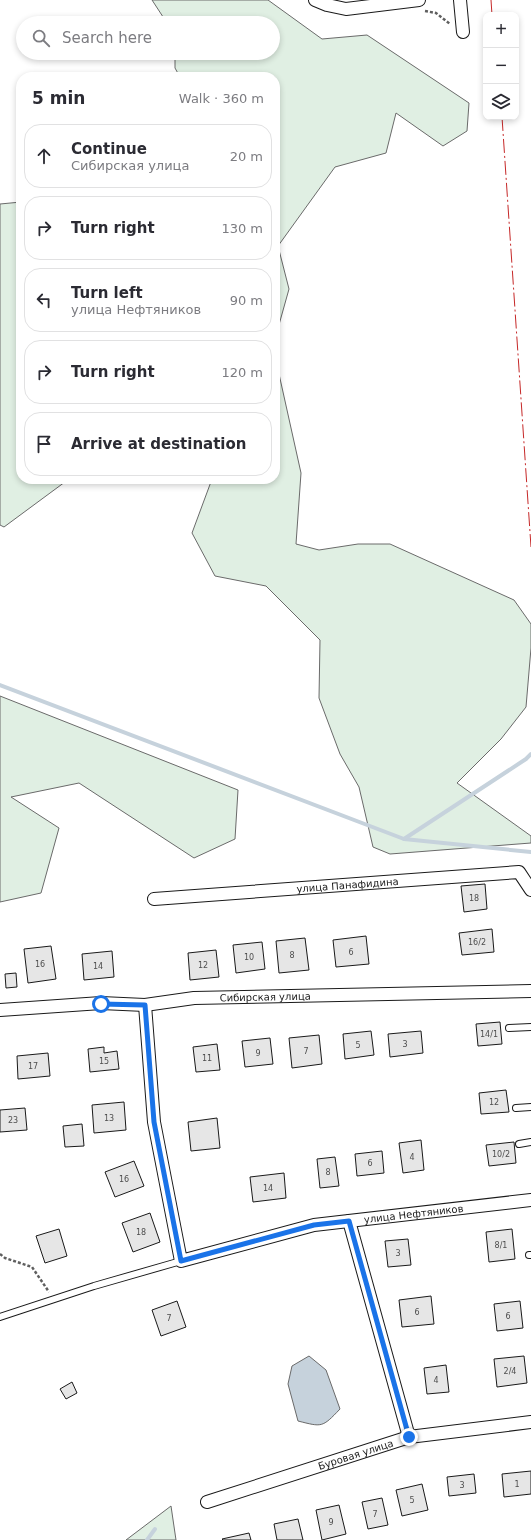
<!DOCTYPE html>
<meta charset="utf-8">
<style>
body{margin:0;font-family:"DejaVu Sans",sans-serif;background:#f7f7f7;color:#2b2b33}
.controls{position:absolute;right:12px;top:12px;display:grid;overflow:hidden;border-radius:8px;box-shadow:0 2px 6px #0003}
.controls button{width:36px;height:36px;display:grid;place-items:center;padding:0;border:0;border-bottom:1px solid #e1e1e2;background:#fff;color:#2b2b33;font:20px sans-serif}
.stop{position:absolute;width:12px;height:12px;margin:-9px;border:3px solid #1a73e8;border-radius:50%;background:#fff}
.stop.end{background:#1a73e8;border-color:#fff;box-shadow:0 1px 4px #0008}
.list{margin:0;padding:0;list-style:none}
h2{display:flex;justify-content:space-between;align-items:center;height:52px;margin:0;padding:0 16px;font-size:17px}
h2 small{font-size:13px;font-weight:400;color:#7c7c81}
.list li{display:grid;grid-template-columns:26px 1fr auto;gap:12px;align-items:center;box-sizing:border-box;height:64px;margin:0 8px 8px;padding:0 8px;border:1px solid #e1e1e2;border-radius:16px}
.list b{display:block;font-size:15px;white-space:nowrap}
.list p{margin:0;font-size:13px;white-space:nowrap;color:#7c7c81}
.list em{font-size:13px;font-style:normal;color:#7c7c81}
.icon{flex:none;width:22px;height:22px;fill:none;stroke:currentColor;stroke-width:2;stroke-linecap:round;stroke-linejoin:round}
.map{position:relative;flex:none;width:531px;height:1540px;overflow:hidden}
.search{position:absolute;background:#fff;box-shadow:0 2px 6px #0003;left:16px;top:16px;width:264px;height:44px;display:flex;align-items:center;gap:10px;box-sizing:border-box;padding:0 14px;border-radius:22px;color:#7c7c81;font-size:15px}
.panel{position:absolute;background:#fff;box-shadow:0 2px 6px #0003;left:16px;top:72px;width:264px;height:412px;border-radius:16px}
.map>svg:first-child{display:block}
</style>
<div class="map">
<svg width="531" height="1540" viewBox="0 0 531 1540">
<rect width="100%" height="100%" fill="#fff"/>
<g fill="#e0efe3" stroke="#6a6a6a">
<polygon points="152,0 268,0 322,39 367,35 469,103 467,131 443,146 396,113 386,153 335,167 278,246 289,289 275,339 275,77 180,77 175,68 175,53 273,53 273,23 167,23"/>
<polygon points="21,202 21,479 69,479 4,527 0,525 0,204"/>
<polygon points="275,356 301,473 296,544 319,550 358,544 390,544 514,600 531,624 531,648 526,707 501,739 457,783 531,836 531,843 390,854 373,847 359,787 340,754 319,698 320,640 266,586 215,576 192,533 212,479 275,479"/>
<polygon points="0,696 238,790 235,839 194,858 79,783 11,797 59,828 41,893 0,902"/>
<polygon points="171,1506 176,1540 126,1540"/>
</g>
<path fill="#c6d2dc" stroke="#6a6a6a" d="M309 1356 326 1370 340 1409C322 1428 322 1427 298 1421L288 1384 292 1366Z"/>
<g fill="none" stroke-linecap="round" stroke-linejoin="round">
<g stroke="#c6d2dc" stroke-width="4">
<polyline points="0,685 404,839 531,852"/>
<polyline points="404,839 526,759 531,754"/>
<polyline points="147,1540 155,1529"/>
</g>
</g>
<g fill="#e6e6e6" stroke="#1a1a1a">
<polygon points="485,884 487,909 464,912 461,886"/>
<polygon points="492,929 494,952 462,955 459,933"/>
<polygon points="366,936 369,964 336,967 333,940"/>
<polygon points="305,938 309,970 279,973 276,941"/>
<polygon points="262,942 265,969 236,973 233,945"/>
<polygon points="51,946 56,979 28,983 24,949"/>
<polygon points="216,950 219,977 190,980 188,953"/>
<polygon points="112,951 114,977 84,980 82,954"/>
<polygon points="16,973 17,987 6,988 5,974"/>
<polygon points="500,1022 502,1044 478,1046 476,1024"/>
<polygon points="371,1031 374,1055 345,1059 343,1034"/>
<polygon points="421,1031 423,1053 390,1057 388,1034"/>
<polygon points="319,1035 322,1064 292,1068 289,1038"/>
<polygon points="270,1038 273,1064 245,1067 242,1041"/>
<polygon points="217,1044 220,1070 196,1072 193,1047"/>
<polygon points="104,1047 104,1053 117,1051 119,1069 90,1072 88,1049"/>
<polygon points="48,1053 50,1076 18,1079 17,1056"/>
<polygon points="506,1090 509,1112 481,1114 479,1093"/>
<polygon points="124,1102 126,1130 94,1133 92,1105"/>
<polygon points="25,1108 27,1130 0,1132 0,1110"/>
<polygon points="217,1118 220,1148 191,1151 188,1122"/>
<polygon points="82,1124 84,1146 65,1147 63,1126"/>
<polygon points="421,1140 424,1170 403,1173 399,1143"/>
<polygon points="514,1142 516,1163 489,1166 486,1145"/>
<polygon points="382,1151 384,1173 357,1176 355,1154"/>
<polygon points="335,1157 339,1186 320,1188 317,1159"/>
<polygon points="134,1161 144,1186 115,1197 105,1172"/>
<polygon points="284,1173 286,1198 253,1202 250,1177"/>
<polygon points="150,1213 160,1242 133,1252 122,1223"/>
<polygon points="59,1229 67,1256 45,1263 36,1236"/>
<polygon points="512,1229 515,1259 489,1262 486,1232"/>
<polygon points="408,1239 411,1265 388,1267 385,1241"/>
<polygon points="431,1296 434,1324 402,1327 399,1300"/>
<polygon points="177,1301 186,1327 161,1336 152,1310"/>
<polygon points="520,1301 523,1328 497,1331 494,1304"/>
<polygon points="524,1356 527,1383 497,1387 494,1359"/>
<polygon points="446,1365 449,1392 427,1394 424,1368"/>
<polygon points="72,1382 77,1393 66,1399 60,1389"/>
<polygon points="531,1471 531,1494 504,1497 502,1474"/>
<polygon points="474,1474 476,1493 449,1496 447,1477"/>
<polygon points="422,1484 428,1510 402,1516 396,1490"/>
<polygon points="382,1498 388,1525 368,1529 362,1502"/>
<polygon points="339,1505 346,1534 322,1540 316,1510"/>
<polygon points="298,1519 303,1540 277,1540 274,1524"/>
<polygon points="249,1533 251,1540 223,1540 222,1539"/>
</g>
<g fill="none" stroke-linecap="round" stroke-linejoin="round">
<defs>
<g id="service">
<polyline points="509,1028 531,1027"/>
<polyline points="516,1108 531,1107"/>
<polyline points="519,1144 531,1142"/>
<polyline points="529,1255 531,1255"/>
<polyline points="0,1317 94,1286 181,1261"/>
</g>
<g id="minor">
<polyline points="315,0 327,5 346,9 419,0"/>
<polyline points="460,0 463,32"/>
<path id="s1" d="M154 899 519 872 531 890"/>
<path id="s2" d="M145 1005 154 1122 181 1261 314 1225 531 1200"/>
<path id="s3" d="M0 1010 101 1003 145 1005 194 998 531 991"/>
<polyline points="349,1221 409,1437"/>
<path id="s4" d="M207 1502 409 1437 531 1422"/>
</g>
</defs>
<use href="#service" stroke="#1a1a1a" stroke-width="8"/>
<use href="#minor" stroke="#1a1a1a" stroke-width="14"/>
<g stroke="#5f5f5f" stroke-width="2.5" stroke-dasharray="3 2" stroke-linecap="butt">
<polyline points="425,11 436,13 450,24"/>
<polyline points="0,1254 5,1258 32,1267 49,1292"/>
</g>
<use href="#service" stroke="#fff" stroke-width="6"/>
<use href="#minor" stroke="#fff" stroke-width="12"/>
<g stroke="#c62828" stroke-width="1" stroke-dasharray="14 3 2 3" stroke-linecap="butt">
<polyline points="491,0 492,15"/>
<polyline points="502,117 531,547"/>
</g>
</g>
<g fill="none" stroke-linecap="round" stroke-linejoin="round">
<polyline stroke="#1a73e8" stroke-width="5" points="101,1004 145,1005 154,1122 181,1261 314,1225 349,1221 409,1437"/>
</g>
<g text-anchor="middle" dominant-baseline="central" stroke-width="3" stroke-linejoin="round" paint-order="stroke">
<g font-size="8" fill="#4d4d4d">
<text x="474" y="898">18</text>
<text x="477" y="942">16/2</text>
<text x="351" y="952">6</text>
<text x="292" y="955">8</text>
<text x="249" y="957">10</text>
<text x="40" y="964">16</text>
<text x="203" y="965">12</text>
<text x="98" y="966">14</text>
<text x="489" y="1034">14/1</text>
<text x="405" y="1044">3</text>
<text x="358" y="1045">5</text>
<text x="306" y="1051">7</text>
<text x="258" y="1053">9</text>
<text x="207" y="1058">11</text>
<text x="104" y="1061">15</text>
<text x="33" y="1066">17</text>
<text x="494" y="1102">12</text>
<text x="109" y="1118">13</text>
<text x="13" y="1120">23</text>
<text x="501" y="1154">10/2</text>
<text x="412" y="1157">4</text>
<text x="370" y="1163">6</text>
<text x="328" y="1172">8</text>
<text x="124" y="1179">16</text>
<text x="268" y="1188">14</text>
<text x="141" y="1232">18</text>
<text x="501" y="1245">8/1</text>
<text x="398" y="1253">3</text>
<text x="417" y="1312">6</text>
<text x="508" y="1316">6</text>
<text x="169" y="1318">7</text>
<text x="510" y="1371">2/4</text>
<text x="436" y="1380">4</text>
<text x="517" y="1484">1</text>
<text x="462" y="1485">3</text>
<text x="412" y="1500">5</text>
<text x="375" y="1514">7</text>
<text x="331" y="1522">9</text>
</g>
<g font-size="10" fill="#1a1a1a" stroke="#fff">
<text stroke="none"><textPath href="#s1" startOffset="194">улица Панафидина</textPath></text>
<text stroke="none"><textPath href="#s3" startOffset="266">Сибирская улица</textPath></text>
<text stroke="none"><textPath href="#s2" startOffset="497">улица Нефтяников</textPath></text>
<text stroke="none"><textPath href="#s4" startOffset="156">Буровая улица</textPath></text>
</g>
</g>
</svg>
<div class="controls">
<button>+</button>
<button>−</button>
<button><svg class="icon" aria-label="layers" viewBox="0 0 24 24"><path d="M12 4l9 5-9 5-9-5zM3 14l9 5 9-5"/></svg></button>
</div>
<div class="stop" style="left:101px;top:1004px"></div>
<div class="stop end" style="left:409px;top:1437px"></div>
<div class="search"><svg class="icon" aria-label="search" viewBox="0 0 24 24"><circle cx="10" cy="10" r="6"/><path d="M15 15l6 6"/></svg>Search here</div>
<section class="panel">
<h2>5 min<small>Walk · 360 m</small></h2>
<ul class="list">
<li><svg class="icon" aria-label="ahead" viewBox="0 0 24 24"><path d="M12 20V5M6 11l6-6 6 6"/></svg><div><b>Continue</b><p>Сибирская улица</p></div><em>20 m</em></li>
<li><svg class="icon" aria-label="right" viewBox="0 0 24 24"><path d="M7 20v-9h11M14 6l5 5-5 5"/></svg><div><b>Turn right</b></div><em>130 m</em></li>
<li><svg class="icon" aria-label="left" viewBox="0 0 24 24"><path d="M17 20v-9H6M10 6l-5 5 5 5"/></svg><div><b>Turn left</b><p>улица Нефтяников</p></div><em>90 m</em></li>
<li><svg class="icon" aria-label="right" viewBox="0 0 24 24"><path d="M7 20v-9h11M14 6l5 5-5 5"/></svg><div><b>Turn right</b></div><em>120 m</em></li>
<li><svg class="icon" aria-label="arrive" viewBox="0 0 24 24"><path d="M6 21V4h12l-3 4 3 4H6"/></svg><div><b>Arrive at destination</b></div></li>
</ul>
</section>
</div>
